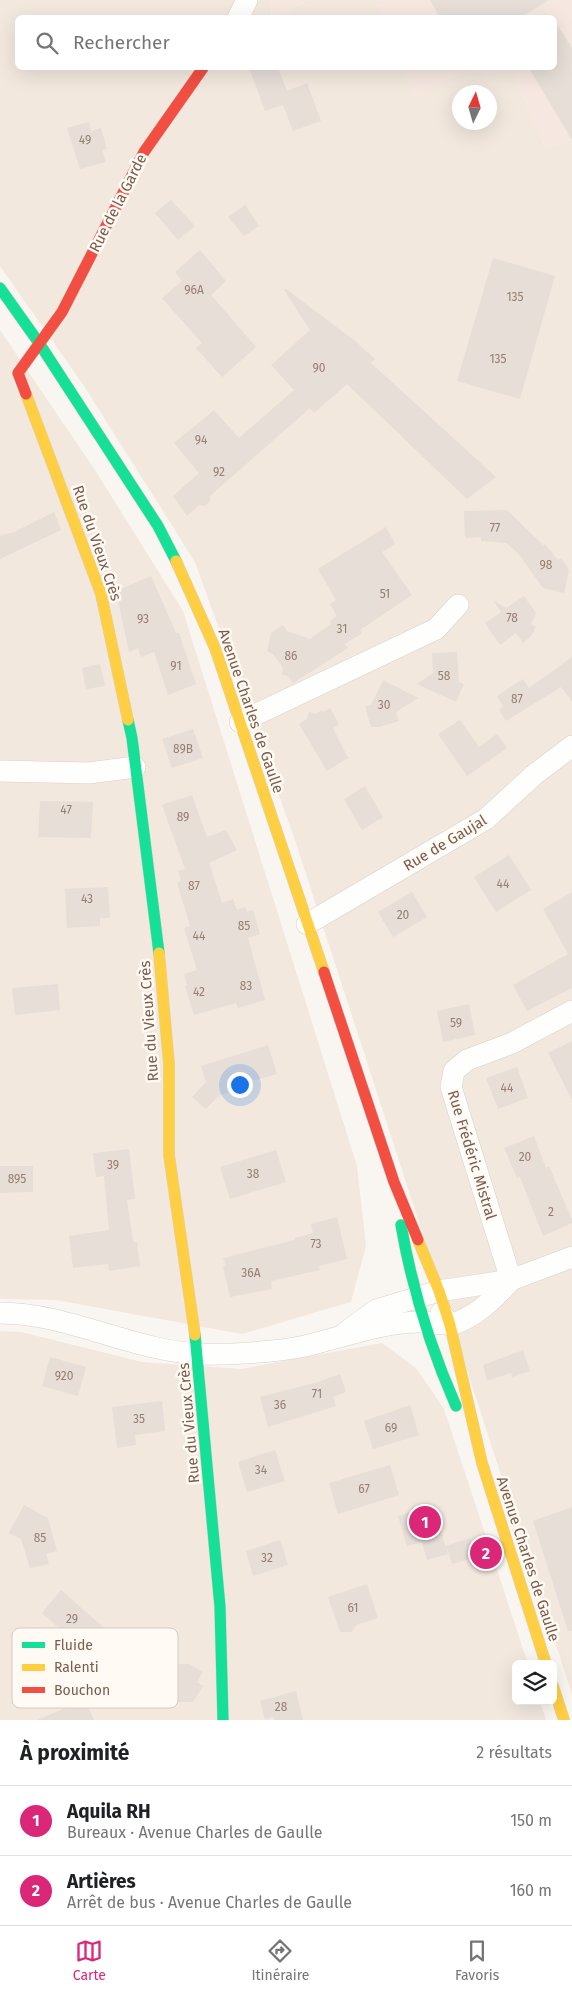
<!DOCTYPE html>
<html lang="fr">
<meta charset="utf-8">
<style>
body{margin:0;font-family:"Fira Sans",sans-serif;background:#f6f6f6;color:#202124}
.controls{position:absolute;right:15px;bottom:15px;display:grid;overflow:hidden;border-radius:8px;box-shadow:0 5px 20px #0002}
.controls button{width:45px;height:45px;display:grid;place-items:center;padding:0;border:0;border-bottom:1px solid #e0e0e0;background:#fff;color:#202124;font:25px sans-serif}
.compass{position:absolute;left:452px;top:85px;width:45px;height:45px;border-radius:50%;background:#fff;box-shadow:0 5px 20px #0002;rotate:5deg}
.you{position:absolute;left:239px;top:1084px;width:18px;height:18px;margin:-12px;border:4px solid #fff;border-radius:50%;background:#1a73e8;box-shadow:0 0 0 8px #1a73e833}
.badge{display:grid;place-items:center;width:32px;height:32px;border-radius:50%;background:#db2777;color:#fff;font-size:16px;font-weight:700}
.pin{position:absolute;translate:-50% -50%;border:2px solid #fff;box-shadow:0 1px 5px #0006}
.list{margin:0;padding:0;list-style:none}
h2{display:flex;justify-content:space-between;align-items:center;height:65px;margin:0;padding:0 20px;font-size:21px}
h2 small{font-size:16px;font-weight:400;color:#757577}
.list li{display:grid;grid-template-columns:32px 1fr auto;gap:15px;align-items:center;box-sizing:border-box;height:70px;padding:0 20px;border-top:1px solid #e0e0e0}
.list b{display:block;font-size:19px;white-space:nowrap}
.list p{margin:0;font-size:16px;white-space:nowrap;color:#757577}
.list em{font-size:16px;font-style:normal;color:#757577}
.icon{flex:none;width:28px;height:28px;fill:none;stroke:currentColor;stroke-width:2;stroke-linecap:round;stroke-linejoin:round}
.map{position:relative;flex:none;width:572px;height:1720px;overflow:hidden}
.search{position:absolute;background:#fff;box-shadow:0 5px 20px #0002;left:15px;right:15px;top:15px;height:55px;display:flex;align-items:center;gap:12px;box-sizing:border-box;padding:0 18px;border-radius:8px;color:#757577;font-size:19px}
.sheet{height:205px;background:#fff}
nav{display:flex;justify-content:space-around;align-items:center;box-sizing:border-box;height:70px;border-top:1px solid #e0e0e0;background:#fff;font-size:14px;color:#757577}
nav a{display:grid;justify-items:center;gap:2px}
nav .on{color:#db2777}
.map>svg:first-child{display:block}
</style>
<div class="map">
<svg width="572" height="1720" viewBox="0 0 572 1720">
<rect width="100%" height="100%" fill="#f9f5f0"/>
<g fill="#f2e8de" fill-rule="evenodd">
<path d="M0 0H270L272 17 18 18V68H403L414 94 470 68H511L546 149 572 139V1694L295 840 195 562 84 386 0 266ZM460 92H490V122H460Z"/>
<polygon points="308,0 376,0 383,17 274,18"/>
<polygon points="0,330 95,470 183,611 357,1166 366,1246 351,1302 242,1334 56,1300 0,1299"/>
<polygon points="0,1331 21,1332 142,1362 241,1369 382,1343 416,1368 444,1409 528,1664 516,1664 516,1701 540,1701 546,1720 0,1720"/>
</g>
<g fill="#f6e8e1">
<polygon points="270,0 308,0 274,18 272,17"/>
<polygon points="376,0 572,0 572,139 546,149 511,68 554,68 554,18 383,17"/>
<polygon points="403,68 470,68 414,95"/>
</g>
<g fill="#e6ded7">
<polygon points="430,0 549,0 520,18 440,18"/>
<polygon points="554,20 572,48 572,140 529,68 554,68"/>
<polygon points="249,68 278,68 287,91 307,83 321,121 293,131 283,105 265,111"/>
<polygon points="89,122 91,131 101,128 107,149 102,150 106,162 80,169 67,128"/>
<polygon points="171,200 195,226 178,240 155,213"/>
<polygon points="245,205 259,226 244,236 228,217"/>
<polygon points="200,250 226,281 211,295 256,347 222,377 196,348 202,343 162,298 182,281 175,272"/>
<polygon points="493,258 555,276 520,399 457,381"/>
<polygon points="286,289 355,341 375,359 371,363 496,477 467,499 347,384 314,413 310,408 210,496 210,501 205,506 199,505 187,516 173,496 199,473 174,443 214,410 239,438 294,390 271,365 310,330 284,290"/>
<polygon points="507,510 543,545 545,544 558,560 561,558 569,570 564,593 543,588 518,553 506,543 481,541 481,537 465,538 464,511"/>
<polygon points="54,512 61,530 0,559 0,536 14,532"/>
<polygon points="386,527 395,544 382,552 412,595 360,630 362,633 345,644 348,648 293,683 288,676 282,675 283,668 273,654 267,651 271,633 283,625 287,631 310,639 331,624 330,621 337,616 330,604 336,600 318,569"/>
<polygon points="151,576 176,633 179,633 196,684 168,695 154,652 141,657 138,648 129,652 116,591"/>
<polygon points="524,596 536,613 531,624 536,627 532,635 523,643 516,633 500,645 485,623 501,612 493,600 506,608"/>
<polygon points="457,652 459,682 464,684 456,702 417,684 433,673 432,653"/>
<polygon points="572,657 572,701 561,687 506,721 499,710 503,706 497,696 523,679 529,688"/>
<polygon points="100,664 105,686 86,689 82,668"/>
<polygon points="383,680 418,698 396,712 399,721 379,727 371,727 365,706 371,705"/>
<polygon points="330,708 339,724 333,728 348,758 327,771 299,724 307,719 309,712 316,714 322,710 323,712"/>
<polygon points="460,720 479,747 497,734 507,748 467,776 438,734"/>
<polygon points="193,729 203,758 172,768 162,739"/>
<polygon points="365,786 383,817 362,830 344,799"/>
<polygon points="192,795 207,837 226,830 237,850 209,863 222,903 233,899 237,910 245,907 247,912 253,910 260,934 248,938 265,1000 238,1008 236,1003 194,1015 185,986 187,985 184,974 197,970 184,928 190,926 177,883 181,881 178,871 185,869 162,805"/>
<polygon points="40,801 93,802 91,838 38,837"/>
<polygon points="509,855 531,890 496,912 474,877"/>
<polygon points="108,887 110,918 100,918 100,926 67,928 65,889"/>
<polygon points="412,892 427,917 393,937 378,912"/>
<polygon points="572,892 572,988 527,1011 513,985 568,954 543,909"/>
<polygon points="58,984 60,1010 15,1015 12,988"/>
<polygon points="469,1004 475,1035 443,1042 437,1011"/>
<polygon points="572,1041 572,1100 548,1053"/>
<polygon points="268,1045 277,1074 242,1084 243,1088 218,1096 206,1109 192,1097 206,1082 201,1066"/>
<polygon points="517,1067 528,1098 498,1109 486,1078"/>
<polygon points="534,1136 546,1168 549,1166 572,1220 572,1223 543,1236 520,1177 517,1178 504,1148"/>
<polygon points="129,1149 135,1199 127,1200 133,1242 137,1242 140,1266 109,1271 108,1264 73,1268 69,1236 109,1230 104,1176 96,1177 93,1153"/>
<polygon points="276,1150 286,1182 230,1199 220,1167"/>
<polygon points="0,1166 33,1166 33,1192 0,1193"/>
<polygon points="337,1217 347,1259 319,1266 320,1270 271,1281 272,1289 230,1297 223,1266 226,1266 223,1258 295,1240 295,1238 313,1233 311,1224"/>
<polygon points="523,1350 530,1371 512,1377 511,1373 487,1381 483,1365"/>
<polygon points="50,1357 86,1367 78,1396 42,1386"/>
<polygon points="340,1374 346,1392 333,1397 336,1406 268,1427 260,1397 318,1382"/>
<polygon points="162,1401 165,1431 135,1435 136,1445 117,1448 112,1407"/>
<polygon points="410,1405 419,1435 373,1449 364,1421"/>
<polygon points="275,1450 285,1481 247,1492 238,1462"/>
<polygon points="390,1465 399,1495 338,1514 329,1483"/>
<polygon points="24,1505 48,1518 57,1551 46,1554 49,1564 30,1568 21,1539 9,1533"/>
<polygon points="433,1505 448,1554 427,1560 422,1542 407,1546 398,1516"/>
<polygon points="572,1507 572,1631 568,1631 533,1521"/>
<polygon points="470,1538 476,1557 452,1564 446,1546"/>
<polygon points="280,1540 288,1565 253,1576 246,1551"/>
<polygon points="367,1584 378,1618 356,1625 351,1632 340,1632 328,1597"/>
<polygon points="61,1590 111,1634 94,1653 87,1653 42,1613"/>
<polygon points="134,1664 189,1664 203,1672 197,1682 203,1686 193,1702 165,1702 164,1699 138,1699 137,1685 134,1685"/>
<polygon points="296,1691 303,1720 275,1720 273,1717 265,1719 260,1701"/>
<polygon points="84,1697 94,1720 37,1720 68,1707 67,1704"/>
</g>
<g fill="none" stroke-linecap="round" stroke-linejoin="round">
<defs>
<g id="street">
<polyline points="238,18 247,0"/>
<polyline points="240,722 436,629 458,605"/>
<polyline points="0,771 89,773 135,767"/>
<polyline points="307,924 486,819 534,775 572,746"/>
<polyline points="511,1280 451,1087 454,1071 467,1060 512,1043 572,1011"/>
<path d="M0 1313C69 1313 132 1351 200 1354 231 1355 276 1352 305 1346 344 1337 384 1321 424 1322 429 1322 434 1324 439 1324"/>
<path d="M441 1313 450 1325C475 1318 494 1299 511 1280"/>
<polyline points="346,1332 376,1310 439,1291 511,1280 572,1257"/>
</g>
<g id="fast">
<polyline points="0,288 39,343 158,526 176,561"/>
<polyline points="128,720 132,738 159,953"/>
<path d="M401 1225C412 1288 430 1347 456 1406"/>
<polyline points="195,1335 220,1607 223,1720"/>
</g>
<g id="slow">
<polyline points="26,394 101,594 128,720"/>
<polyline points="176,561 215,648 324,972"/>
<polyline points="159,953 169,1064 169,1155 195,1335"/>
<polyline points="418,1240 439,1291 450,1325 482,1463 546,1664"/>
<polyline points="553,1686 564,1720"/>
</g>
<g id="jam">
<polyline points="26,394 18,373 62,312 144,152 203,68"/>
<polyline points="324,972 394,1182 418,1240"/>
</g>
</defs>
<use href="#street" stroke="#d7d1cb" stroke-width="22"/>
<use href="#fast" stroke="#d9d2cb" stroke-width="12"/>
<use href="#slow" stroke="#d9d2cb" stroke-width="12"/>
<use href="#jam" stroke="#d9d2cb" stroke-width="12"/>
<use href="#street" stroke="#fefefd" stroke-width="21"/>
<use href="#fast" stroke="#16e098" stroke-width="11"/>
<use href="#slow" stroke="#ffcf43" stroke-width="11"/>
<use href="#jam" stroke="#f24e42" stroke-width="11"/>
</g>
<g text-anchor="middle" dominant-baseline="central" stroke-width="5" stroke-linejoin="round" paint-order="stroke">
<g font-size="12" fill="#977e72">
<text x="85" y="140">49</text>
<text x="194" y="290">96A</text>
<text x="515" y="297">135</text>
<text x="498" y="359">135</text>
<text x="319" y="368">90</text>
<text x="201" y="440">94</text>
<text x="219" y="472">92</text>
<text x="495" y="528">77</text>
<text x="546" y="565">98</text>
<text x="385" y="594">51</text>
<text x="512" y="618">78</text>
<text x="143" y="619">93</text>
<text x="342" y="629">31</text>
<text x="291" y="656">86</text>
<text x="176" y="666">91</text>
<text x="444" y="676">58</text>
<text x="517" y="699">87</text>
<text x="384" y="705">30</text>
<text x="183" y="749">89B</text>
<text x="66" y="810">47</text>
<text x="183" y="817">89</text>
<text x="503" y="884">44</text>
<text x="194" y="886">87</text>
<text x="87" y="899">43</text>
<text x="403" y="915">20</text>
<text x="244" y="926">85</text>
<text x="199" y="936">44</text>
<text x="246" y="986">83</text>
<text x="199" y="992">42</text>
<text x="456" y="1023">59</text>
<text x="507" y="1088">44</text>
<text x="525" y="1157">20</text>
<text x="113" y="1165">39</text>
<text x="253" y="1174">38</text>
<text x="17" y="1179">895</text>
<text x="551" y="1212">2</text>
<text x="316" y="1244">73</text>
<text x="251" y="1273">36A</text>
<text x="64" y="1376">920</text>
<text x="317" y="1394">71</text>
<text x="280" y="1405">36</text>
<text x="139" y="1419">35</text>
<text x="391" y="1428">69</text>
<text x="261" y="1470">34</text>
<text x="364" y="1489">67</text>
<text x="40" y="1538">85</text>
<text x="267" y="1558">32</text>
<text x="353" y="1608">61</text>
<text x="72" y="1619">29</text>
<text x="281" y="1707">28</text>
</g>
<g font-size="15" fill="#7a5c4d" stroke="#fffaf3">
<text transform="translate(118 203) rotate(-63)">Rue de la Garde</text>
<text transform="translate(97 543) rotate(71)">Rue du Vieux Crès</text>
<text transform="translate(251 711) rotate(71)">Avenue Charles de Gaulle</text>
<text transform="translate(445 843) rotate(-31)">Rue de Gaujal</text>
<text transform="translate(149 1021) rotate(-94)">Rue du Vieux Crès</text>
<text transform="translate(472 1155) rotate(73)">Rue Frédéric Mistral</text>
<text transform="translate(189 1423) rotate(-95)">Rue du Vieux Crès</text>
<text transform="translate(528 1559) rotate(72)">Avenue Charles de Gaulle</text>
</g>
</g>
<rect x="12" y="1628" width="166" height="80" rx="8" fill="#fffaf3" stroke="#d7cbc1" stroke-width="1"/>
<rect x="22" y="1642" width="23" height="6" fill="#16e098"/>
<rect x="22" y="1664" width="23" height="7" fill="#ffcf43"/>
<rect x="22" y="1687" width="23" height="6" fill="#f24e42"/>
<g font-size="14" fill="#7a5c4d">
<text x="54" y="1650">Fluide</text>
<text x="54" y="1672">Ralenti</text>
<text x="54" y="1695">Bouchon</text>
</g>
</svg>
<div class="controls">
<button><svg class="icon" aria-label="layers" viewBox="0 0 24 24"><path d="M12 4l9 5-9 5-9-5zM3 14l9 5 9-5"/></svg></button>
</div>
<svg class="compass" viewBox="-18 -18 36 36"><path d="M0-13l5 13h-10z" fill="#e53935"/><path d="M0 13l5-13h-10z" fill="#757577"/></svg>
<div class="you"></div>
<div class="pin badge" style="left:425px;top:1522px">1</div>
<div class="pin badge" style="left:486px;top:1553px">2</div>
<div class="search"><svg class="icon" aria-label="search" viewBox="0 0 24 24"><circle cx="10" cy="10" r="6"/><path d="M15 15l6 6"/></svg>Rechercher</div>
</div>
<section class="sheet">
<h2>À proximité<small>2 résultats</small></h2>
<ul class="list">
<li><span class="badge">1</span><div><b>Aquila RH</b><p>Bureaux · Avenue Charles de Gaulle</p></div><em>150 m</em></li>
<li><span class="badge">2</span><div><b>Artières</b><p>Arrêt de bus · Avenue Charles de Gaulle</p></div><em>160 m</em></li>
</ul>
</section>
<nav>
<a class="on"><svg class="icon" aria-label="map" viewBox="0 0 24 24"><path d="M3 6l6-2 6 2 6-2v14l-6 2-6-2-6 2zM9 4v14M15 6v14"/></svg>Carte</a>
<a><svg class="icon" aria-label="directions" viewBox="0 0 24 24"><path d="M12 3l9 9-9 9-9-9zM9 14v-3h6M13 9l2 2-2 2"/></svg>Itinéraire</a>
<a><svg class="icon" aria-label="saved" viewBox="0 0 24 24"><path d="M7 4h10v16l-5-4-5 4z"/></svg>Favoris</a>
</nav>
